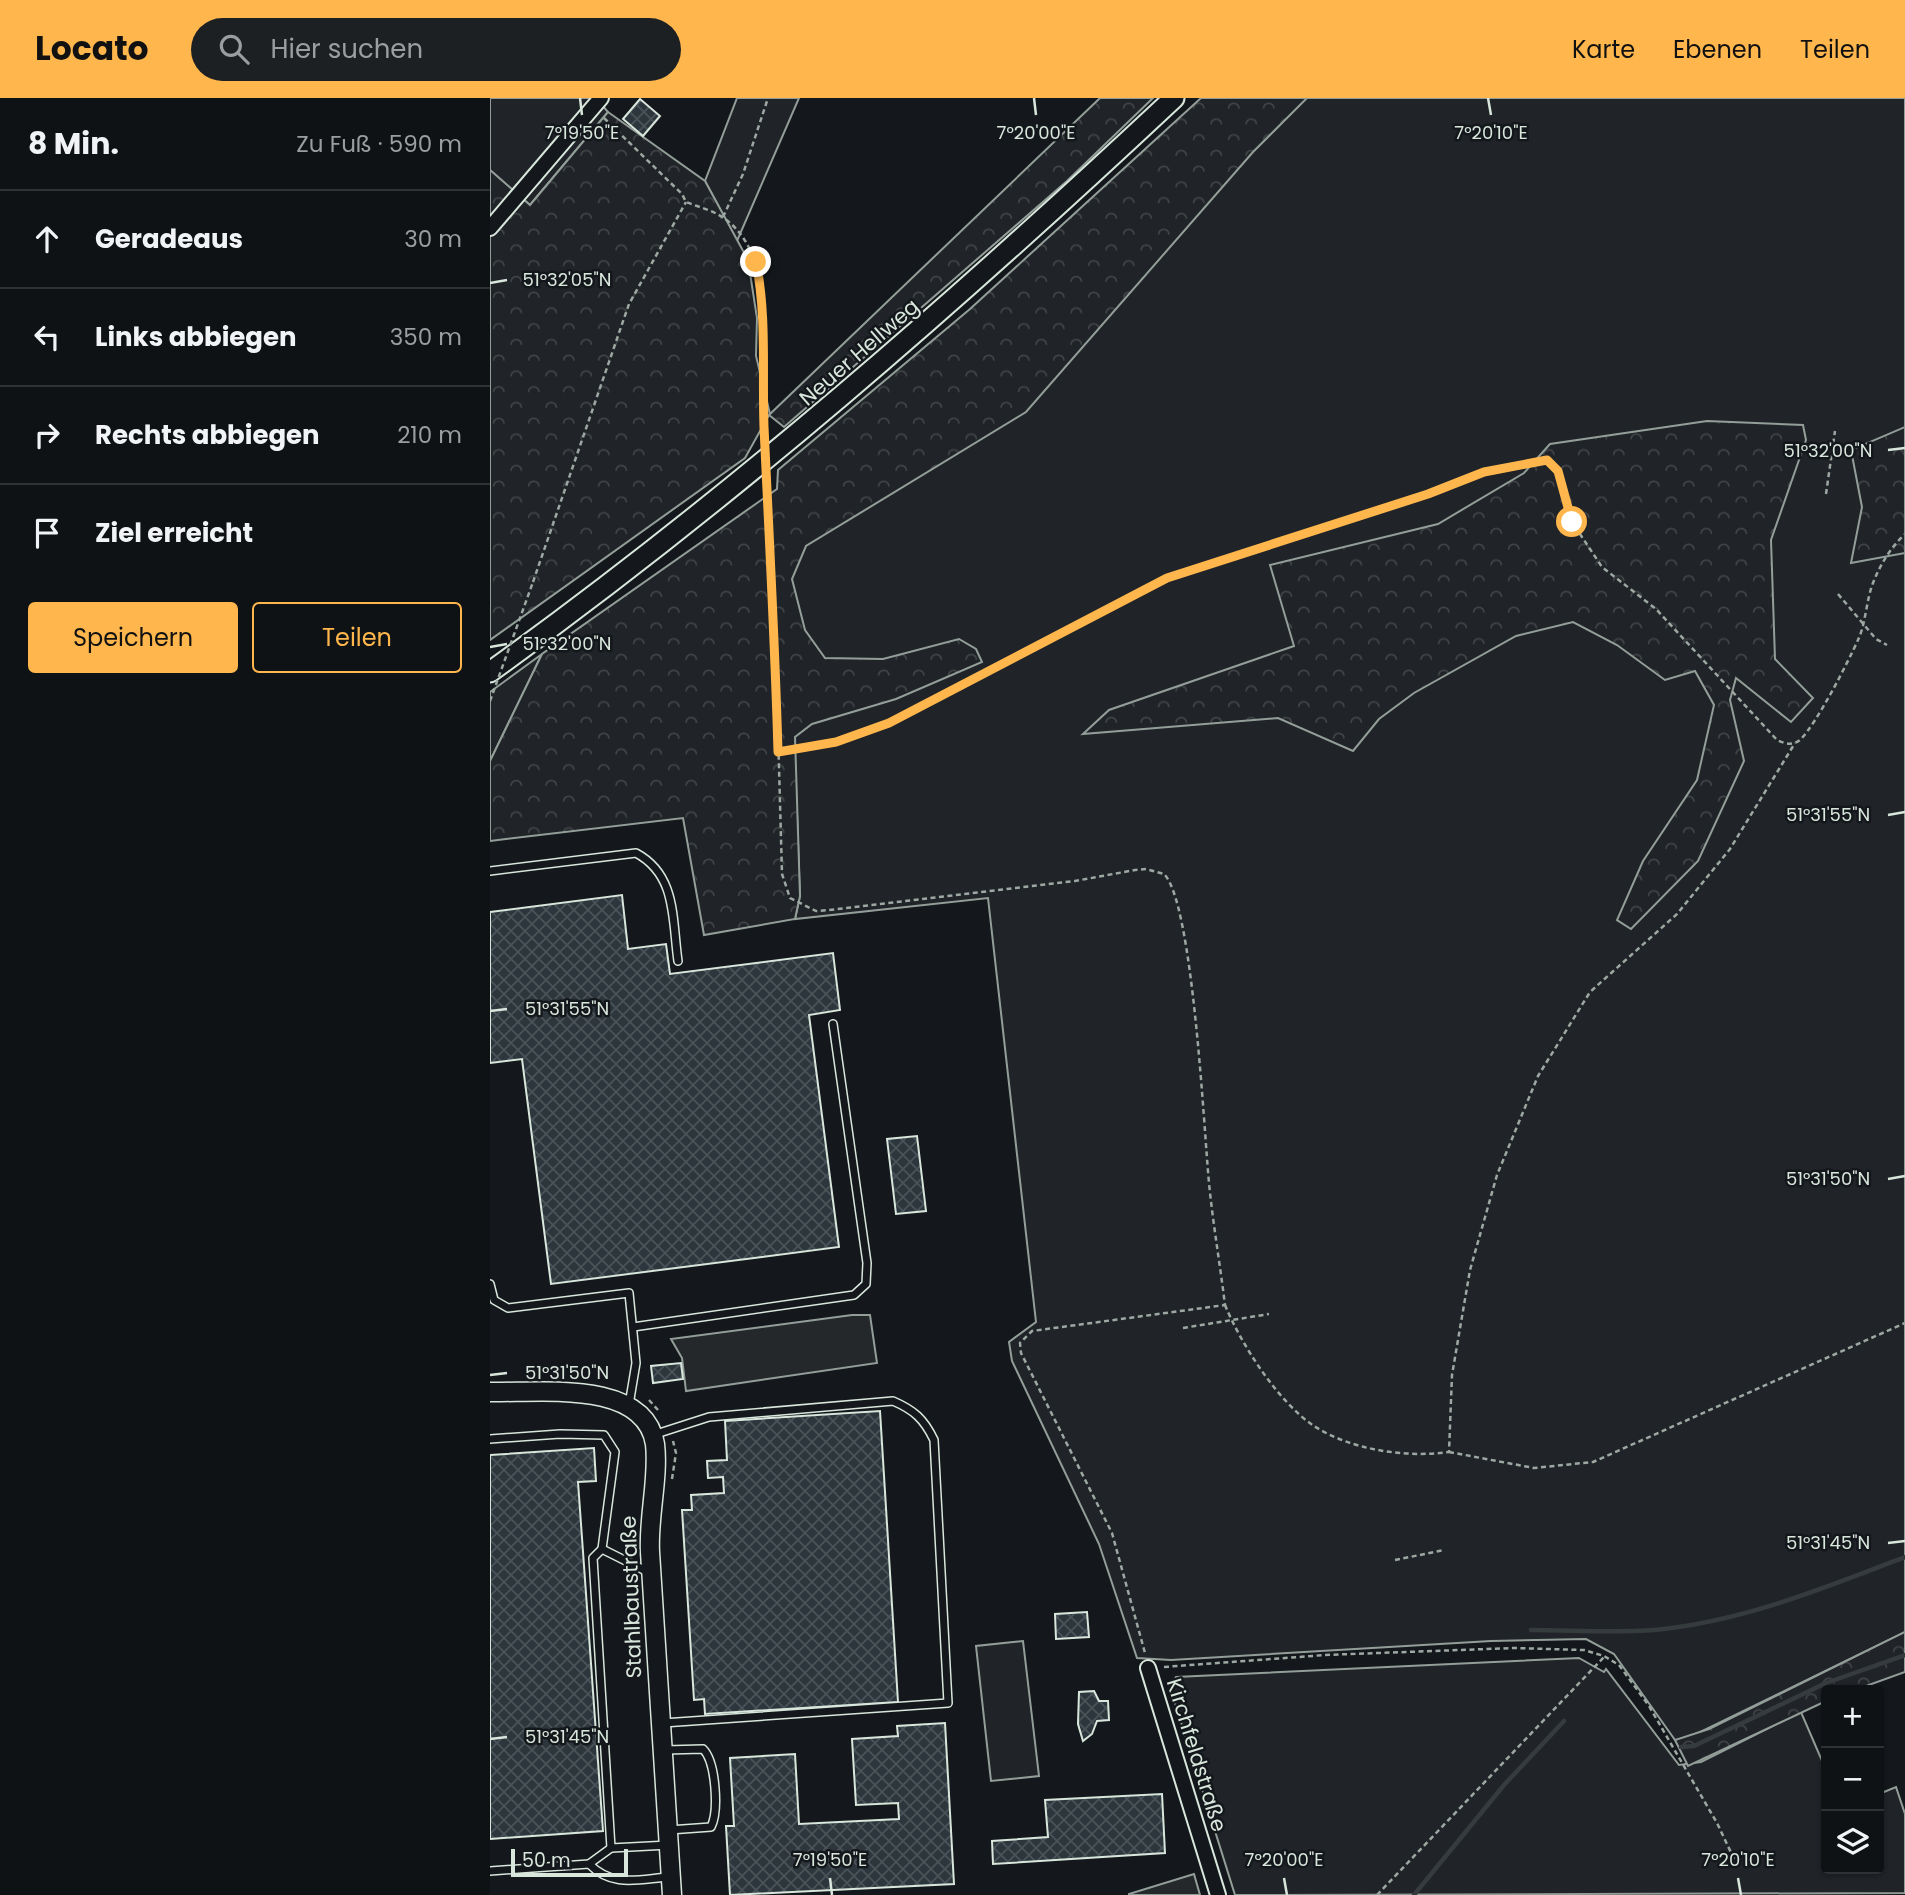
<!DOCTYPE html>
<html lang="de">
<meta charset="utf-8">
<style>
body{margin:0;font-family:Poppins,sans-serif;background:#1d2022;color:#f1f3f6}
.controls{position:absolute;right:21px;bottom:21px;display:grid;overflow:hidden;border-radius:7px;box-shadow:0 2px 5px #0004}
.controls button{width:63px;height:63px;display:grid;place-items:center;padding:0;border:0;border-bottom:2px solid #2f3234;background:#0f1215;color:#f1f3f6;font:35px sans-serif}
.scale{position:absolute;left:21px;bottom:18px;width:117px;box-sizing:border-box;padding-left:7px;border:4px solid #d8e6dc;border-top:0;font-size:19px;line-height:24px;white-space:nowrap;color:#d8e6dc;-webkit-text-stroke:5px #14181c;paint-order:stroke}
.stop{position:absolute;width:21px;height:21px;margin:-16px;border:5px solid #ffb74d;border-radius:50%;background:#fff}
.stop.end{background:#ffb74d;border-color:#fff;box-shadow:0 2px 7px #0008}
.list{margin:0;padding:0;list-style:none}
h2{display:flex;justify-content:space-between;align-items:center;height:91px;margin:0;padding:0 28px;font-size:30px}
h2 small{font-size:23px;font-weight:400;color:#9b9ea0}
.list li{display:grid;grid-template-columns:46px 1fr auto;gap:21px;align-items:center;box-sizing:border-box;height:98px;padding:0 28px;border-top:2px solid #2f3234}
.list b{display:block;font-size:26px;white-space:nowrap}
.list em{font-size:23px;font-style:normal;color:#9b9ea0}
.actions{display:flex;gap:14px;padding:21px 28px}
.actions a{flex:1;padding:16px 0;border:2px solid #ffb74d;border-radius:7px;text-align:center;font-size:24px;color:#ffb74d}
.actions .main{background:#ffb74d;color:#111}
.icon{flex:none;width:38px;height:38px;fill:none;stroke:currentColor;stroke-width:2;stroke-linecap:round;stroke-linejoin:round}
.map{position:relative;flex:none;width:1415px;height:1797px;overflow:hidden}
header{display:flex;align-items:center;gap:42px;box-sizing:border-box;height:98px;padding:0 35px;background:#ffb74d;color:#111}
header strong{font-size:33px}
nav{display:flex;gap:38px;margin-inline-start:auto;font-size:24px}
.search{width:490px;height:63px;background:#1d2022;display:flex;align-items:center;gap:18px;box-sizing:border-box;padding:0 24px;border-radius:38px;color:#9b9ea0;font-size:26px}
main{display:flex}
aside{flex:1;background:#0f1215}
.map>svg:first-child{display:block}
</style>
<header>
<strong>Locato</strong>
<div class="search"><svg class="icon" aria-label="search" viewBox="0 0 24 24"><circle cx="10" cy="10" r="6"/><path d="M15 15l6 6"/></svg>Hier suchen</div>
<nav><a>Karte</a><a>Ebenen</a><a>Teilen</a></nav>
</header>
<main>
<aside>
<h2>8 Min.<small>Zu Fuß · 590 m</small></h2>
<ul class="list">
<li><svg class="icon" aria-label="ahead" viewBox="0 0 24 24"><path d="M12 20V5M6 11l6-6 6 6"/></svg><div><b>Geradeaus</b></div><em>30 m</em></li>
<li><svg class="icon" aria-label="left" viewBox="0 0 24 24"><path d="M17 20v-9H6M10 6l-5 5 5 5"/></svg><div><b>Links abbiegen</b></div><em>350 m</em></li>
<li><svg class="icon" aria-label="right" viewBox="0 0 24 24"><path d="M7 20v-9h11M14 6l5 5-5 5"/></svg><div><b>Rechts abbiegen</b></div><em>210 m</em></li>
<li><svg class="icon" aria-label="arrive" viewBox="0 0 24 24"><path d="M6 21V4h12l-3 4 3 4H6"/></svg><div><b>Ziel erreicht</b></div></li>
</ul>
<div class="actions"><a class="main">Speichern</a><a>Teilen</a></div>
</aside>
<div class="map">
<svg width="1415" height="1797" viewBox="0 0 1415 1797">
<defs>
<pattern id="forest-crowns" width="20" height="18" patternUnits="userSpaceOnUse" patternTransform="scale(1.75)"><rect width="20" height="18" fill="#202428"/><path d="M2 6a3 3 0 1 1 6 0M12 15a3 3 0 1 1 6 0" fill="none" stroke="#404447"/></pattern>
<pattern id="building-cross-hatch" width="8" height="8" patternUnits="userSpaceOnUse" patternTransform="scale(1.75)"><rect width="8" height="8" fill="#2c363c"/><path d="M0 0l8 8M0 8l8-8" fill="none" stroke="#4a5358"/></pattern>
</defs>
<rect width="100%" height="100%" fill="#14181c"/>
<g fill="#202428" stroke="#939e99" stroke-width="2">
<polygon points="0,0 106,0 118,14 40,107 0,72"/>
<polygon points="247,0 309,0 247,143 215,83"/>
<polygon points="731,0 1415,0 1415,1534 1196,1641 1185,1642 1124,1556 1096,1541 1001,1543 681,1562 647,1560 609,1446 522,1263 519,1244 546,1224 498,800 305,821 310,798 295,385"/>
<polygon points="52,556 0,663 0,594"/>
<polygon points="533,1543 549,1678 501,1683 486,1548"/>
<polygon points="1089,1560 1114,1574 1116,1571 1189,1667 1211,1664 1311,1614 1336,1672 1336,1771 1389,1771 1389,1696 1406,1689 1415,1716 1415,1795 745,1797 680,1589 686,1579"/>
</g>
<g fill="url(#forest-crowns)" stroke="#939e99" stroke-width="2">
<polygon points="610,0 663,0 577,83 294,329 279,317 255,360 0,542 0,72 40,107 118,14 215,83 258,162 267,220 266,258 280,316"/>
<polygon points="711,0 817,0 763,54 536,314 316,448 302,481 315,532 335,560 393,561 469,541 486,551 492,564 406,601 322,626 305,639 310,798 305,821 214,837 193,720 0,743 0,663 52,556 287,391 288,372 480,211"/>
<polygon points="1217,323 1313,327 1316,342 1281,442 1285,561 1323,600 1301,624 1246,580 1240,602 1254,663 1208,763 1141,831 1127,822 1153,763 1207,682 1224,607 1205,573 1175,582 1127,547 1083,524 1026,538 924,595 889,621 863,653 788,620 593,636 619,612 804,548 780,467 948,426 1034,375 1060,346"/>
<polygon points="1415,329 1415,455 1361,465 1372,409 1361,352"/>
<polygon points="1415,1534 1415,1574 1365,1592 1336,1592 1336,1603 1198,1668 1185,1642 1219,1631"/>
</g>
<g fill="#24282b" stroke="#939e99" stroke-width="2">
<polygon points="362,1217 380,1217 387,1265 196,1293 192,1260 181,1241"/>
<polygon points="704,1776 710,1797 639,1797 639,1796"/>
</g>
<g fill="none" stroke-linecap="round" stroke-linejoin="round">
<g stroke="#363b3e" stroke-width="4.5">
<path d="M1041 1532C1082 1532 1124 1535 1164 1532 1251 1524 1335 1490 1415 1459"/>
<polyline points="1191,1649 1204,1648 1336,1585 1415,1557"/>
<polyline points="924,1797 1014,1687 1074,1623"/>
</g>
</g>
<g fill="url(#building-cross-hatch)" stroke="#d8e6dc" stroke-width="2">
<polygon points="150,1 170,18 153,38 133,21"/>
<polygon points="132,797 138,851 176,846 180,876 343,855 350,912 319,917 349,1149 61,1186 32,961 0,965 0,814"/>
<polygon points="427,1038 436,1113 406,1116 397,1041"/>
<polygon points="191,1265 193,1281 163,1285 161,1268"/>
<polygon points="390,1313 408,1604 215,1616 214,1601 204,1602 192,1412 202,1412 201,1397 234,1395 233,1379 218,1380 217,1363 237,1362 235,1323"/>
<polygon points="104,1350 106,1383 88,1384 113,1733 0,1741 0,1357"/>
<polygon points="597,1514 599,1539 566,1541 565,1516"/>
<polygon points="604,1593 609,1603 618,1603 619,1622 607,1623 602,1636 593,1643 588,1626 589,1594"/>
<polygon points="455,1625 464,1786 240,1797 236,1728 244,1728 240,1660 305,1656 309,1726 409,1721 408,1705 366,1707 362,1641 408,1638 407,1628"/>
<polygon points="672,1696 675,1755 503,1766 502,1743 558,1739 555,1702"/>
</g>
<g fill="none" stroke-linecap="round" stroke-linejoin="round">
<defs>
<g id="service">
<path d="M0 773 146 755C187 777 182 821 188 863"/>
<polyline points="0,1186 4,1202 18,1210 139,1195 146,1265 139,1307"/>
<polyline points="143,1229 364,1197 376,1186 377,1165 343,926"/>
<path d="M163 1337 219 1319 403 1303C424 1312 434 1321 444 1342L458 1605 173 1625"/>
<polyline points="0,1341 70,1336 114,1337 125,1354 112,1451 160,1475"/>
<polyline points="112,1451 103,1460 121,1750"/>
<path d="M175 1652 213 1651C226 1664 229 1713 221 1729L179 1732"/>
<path d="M99 1766C123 1790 148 1781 180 1779"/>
<polyline points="0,1773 99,1766 121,1750 179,1747"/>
</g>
<g id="minor">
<polyline points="0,130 111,0"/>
<polyline points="658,1570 728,1797"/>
</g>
<path id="tertiary" d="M0 1294C49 1295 155 1281 165 1346 169 1380 158 1419 160 1454L182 1797"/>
<path id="secondary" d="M0 574C242 400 466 204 684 0"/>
</defs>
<use href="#service" stroke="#d8e6dc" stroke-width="10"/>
<use href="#minor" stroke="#d8e6dc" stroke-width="18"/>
<use href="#tertiary" stroke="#d8e6dc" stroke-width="21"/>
<use href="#secondary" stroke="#d8e6dc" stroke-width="23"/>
<g stroke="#9da8a2" stroke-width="2.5" stroke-dasharray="5 3.5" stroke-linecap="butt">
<path d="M114 20 192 96 196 104C208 109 222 112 232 119 286 153 273 249 273 304"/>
<polyline points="233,119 253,76 278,0"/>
<polyline points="1336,396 1345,333"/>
<path d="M278 419 284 491 292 776 300 800 326 813 339 812 585 783 645 772 656 771 674 776C703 804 714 1033 719 1085 723 1126 730 1166 735 1207L542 1233 530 1245 531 1255 622 1435 655 1555"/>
<polyline points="43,484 139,206 196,104"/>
<polyline points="1348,496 1386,541 1397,547"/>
<path d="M288 654 346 644 399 625 677 480 938 396 994 374 1057 362 1068 373 1082 424 1112 469 1166 511 1287 642C1295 646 1304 648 1311 641 1328 623 1357 566 1368 542 1376 525 1376 503 1383 485 1390 467 1401 449 1415 436"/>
<path d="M735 1207C751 1246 788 1304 824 1328 861 1352 916 1360 959 1354L962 1277 980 1172 1007 1077 1048 978 1100 894 1187 816 1240 751 1305 645"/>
<polyline points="693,1230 779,1216"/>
<polyline points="159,1302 168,1312"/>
<polyline points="959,1354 1044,1370 1103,1364 1415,1225"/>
<polyline points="182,1381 186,1355 183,1343"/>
<polyline points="905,1462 954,1452"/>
<polyline points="674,1569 835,1557 1025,1550 1094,1552 1114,1558 1129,1567 1159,1608 1227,1725 1246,1765"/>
<polyline points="887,1797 1114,1559"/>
</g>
<use href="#service" stroke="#14181c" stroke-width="7"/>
<use href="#minor" stroke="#14181c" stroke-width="14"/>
<use href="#tertiary" stroke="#14181c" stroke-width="18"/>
<use href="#secondary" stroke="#14181c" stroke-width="19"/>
<g stroke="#9da8a2" stroke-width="2.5" stroke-dasharray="5 3.5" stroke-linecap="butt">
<polyline points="273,304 278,419"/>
<polyline points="0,603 43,484"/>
</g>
</g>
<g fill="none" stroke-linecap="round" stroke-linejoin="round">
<path stroke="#ffb74d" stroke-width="9" d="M266 164C277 218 272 274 274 329 279 437 285 545 288 654L346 644 399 625 677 480 938 396 994 374 1057 362 1068 373 1082 424"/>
</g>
<path fill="none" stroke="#d8e6dc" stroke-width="2.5" d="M90 0 92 17M544 0 546 17M998 0 1001 17M0 185 17 182M1398 352 1415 350M0 549 17 546M1398 717 1415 714M0 913 17 911M1398 1081 1415 1078M0 1277 17 1275M1398 1445 1415 1443M0 1641 17 1639M340 1780 342 1797M794 1780 797 1797M1248 1780 1251 1797"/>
<g text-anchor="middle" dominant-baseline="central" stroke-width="5" stroke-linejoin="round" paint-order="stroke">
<g font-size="21" fill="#d8e6dc" stroke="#14181c">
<text transform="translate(369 254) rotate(-41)">Neuer Hellweg</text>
<text transform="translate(141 1499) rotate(-92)">Stahlbaustraße</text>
<text transform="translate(707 1657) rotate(73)">Kirchfeldstraße</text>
</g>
</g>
<g font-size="18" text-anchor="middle" fill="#d8e6dc" stroke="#14181c" stroke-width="5" stroke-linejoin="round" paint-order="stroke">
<text x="92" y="41">7°19'50"E</text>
<text x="546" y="41">7°20'00"E</text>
<text x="1001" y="41">7°20'10"E</text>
<text x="77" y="188">51°32'05"N</text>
<text x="1338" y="359">51°32'00"N</text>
<text x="77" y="552">51°32'00"N</text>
<text x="1338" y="723">51°31'55"N</text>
<text x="77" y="917">51°31'55"N</text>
<text x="1338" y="1087">51°31'50"N</text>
<text x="77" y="1281">51°31'50"N</text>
<text x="1338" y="1451">51°31'45"N</text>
<text x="77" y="1645">51°31'45"N</text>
<text x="340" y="1768">7°19'50"E</text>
<text x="794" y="1768">7°20'00"E</text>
<text x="1248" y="1768">7°20'10"E</text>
</g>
</svg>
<div class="controls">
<button>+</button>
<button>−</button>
<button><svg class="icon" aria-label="layers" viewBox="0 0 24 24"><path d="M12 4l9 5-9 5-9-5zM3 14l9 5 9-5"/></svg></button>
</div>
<div class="scale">50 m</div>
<div class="stop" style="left:1082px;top:424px"></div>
<div class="stop end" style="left:266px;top:164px"></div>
</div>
</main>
